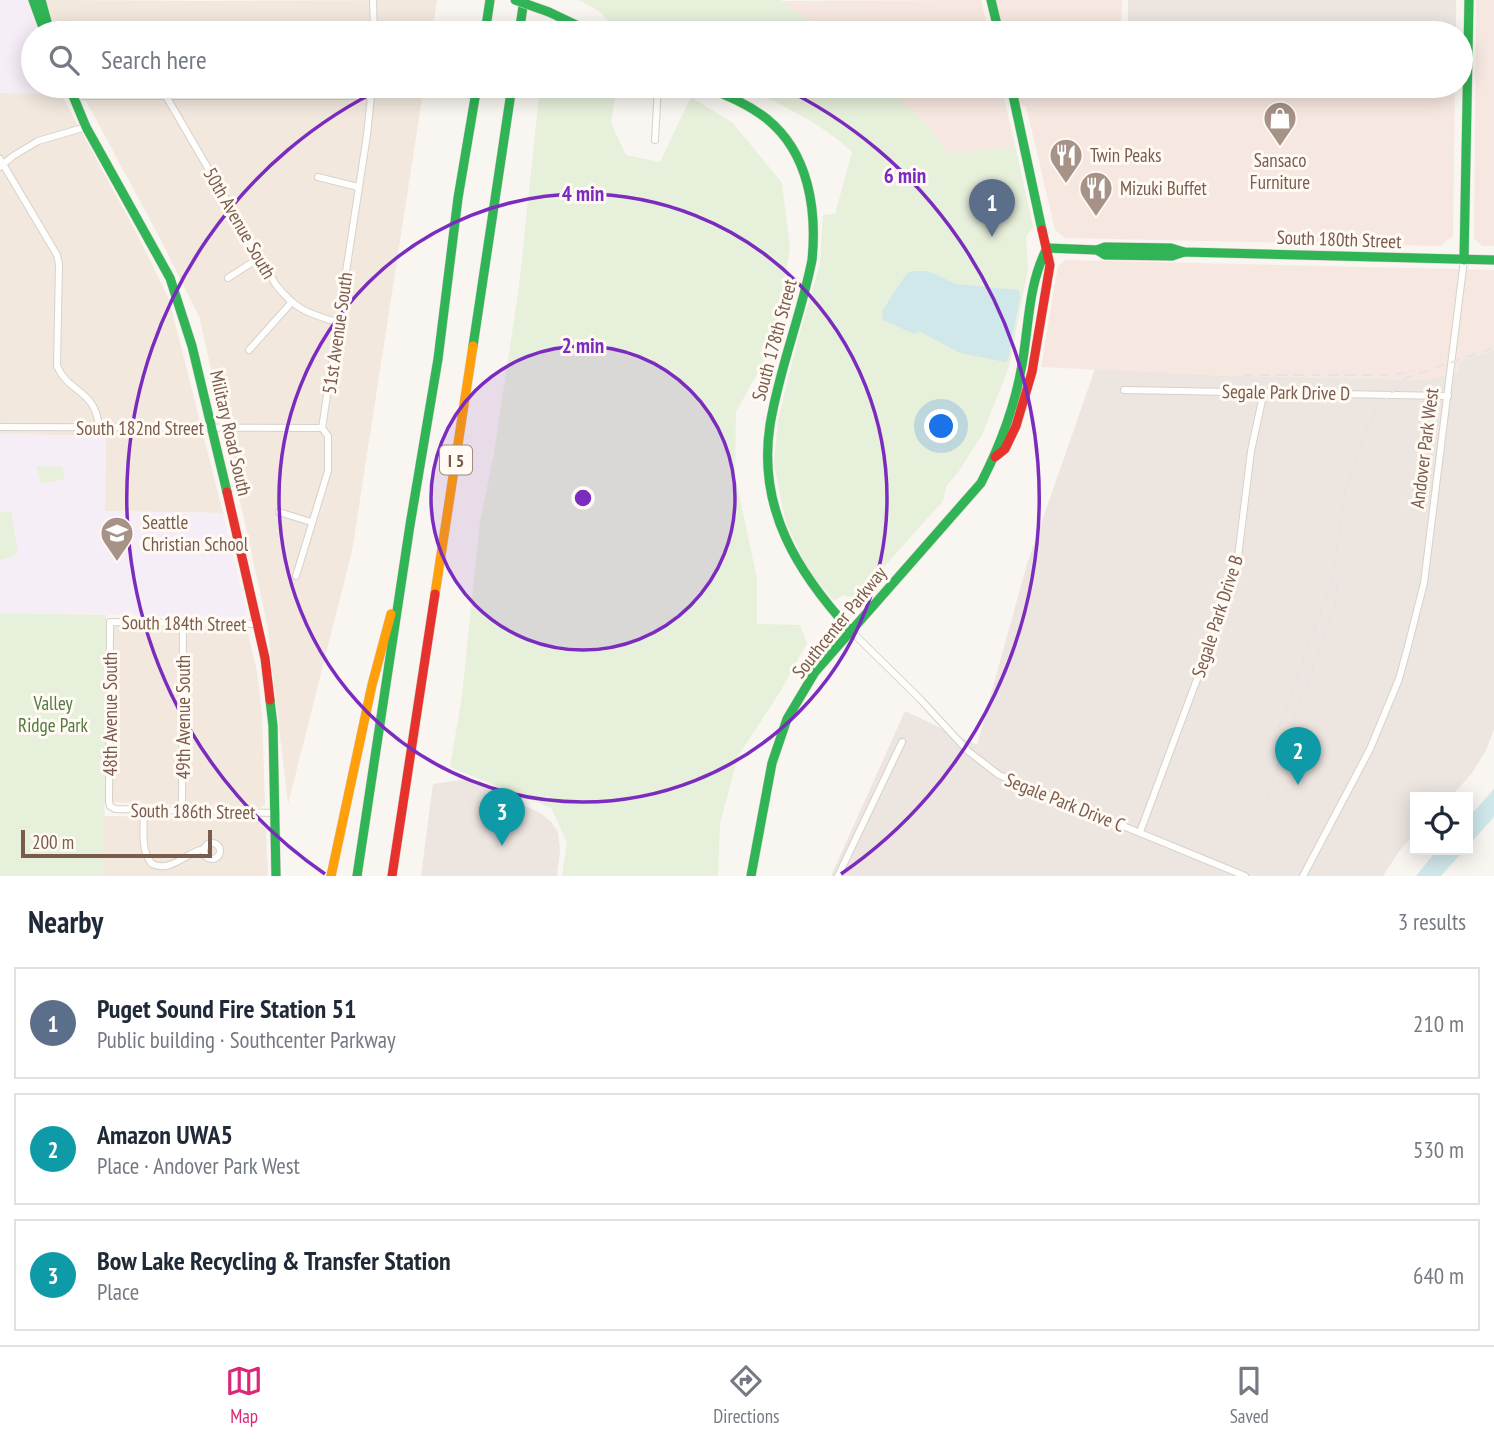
<!DOCTYPE html>
<meta charset="utf-8">
<style>
body{margin:0;font-family:"PT Sans Narrow",sans-serif;background:#f6f6f7;color:#1f2937}
.controls{position:absolute;right:21px;bottom:21px;display:grid;overflow:hidden;border-radius:0px;box-shadow:0 4px 18px #0003}
.controls button{width:63px;height:63px;display:grid;place-items:center;padding:0;border:0;border-bottom:2px solid #e0e1e3;background:#fff;color:#1f2937;font:35px sans-serif}
.scale{position:absolute;left:21px;bottom:18px;width:191px;box-sizing:border-box;padding-left:7px;border:4px solid #7a5c4d;border-top:0;font-size:19px;line-height:24px;white-space:nowrap;color:#7a5c4d;-webkit-text-stroke:5px #fffaf3;paint-order:stroke}
.you{position:absolute;left:942px;top:427px;width:24px;height:24px;margin:-18px;border:5px solid #fff;border-radius:50%;background:#1a73e8;box-shadow:0 0 0 10px #1a73e833}
.badge{display:grid;place-items:center;width:46px;height:46px;border-radius:50%;background:#db2777;color:#fff;font-size:23px;font-weight:700}
.pin{position:absolute;translate:-50% -58px;filter:drop-shadow(0 2px 4px #0008)}
.pin::after{content:'';position:absolute;top:37px;width:24px;height:21px;background:inherit;clip-path:polygon(0 0,100% 0,50% 100%)}
.list{margin:0;padding:0;list-style:none}
h2{display:flex;justify-content:space-between;align-items:center;height:91px;margin:0;padding:0 28px;font-size:30px}
h2 small{font-size:23px;font-weight:400;color:#747a83}
.list li{display:grid;grid-template-columns:46px 1fr auto;gap:21px;align-items:center;box-sizing:border-box;height:112px;margin:0 14px 14px;padding:0 14px;border:2px solid #e0e1e3;border-radius:0px}
.list b{display:block;font-size:26px;white-space:nowrap}
.list p{margin:0;font-size:23px;white-space:nowrap;color:#747a83}
.list em{font-size:23px;font-style:normal;color:#747a83}
.icon{flex:none;width:38px;height:38px;fill:none;stroke:currentColor;stroke-width:2;stroke-linecap:round;stroke-linejoin:round}
.map{position:relative;flex:none;width:1494px;height:876px;overflow:hidden}
.search{position:absolute;background:#fff;box-shadow:0 4px 18px #0003;left:21px;right:21px;top:21px;height:77px;display:flex;align-items:center;gap:18px;box-sizing:border-box;padding:0 24px;border-radius:38px;color:#747a83;font-size:26px}
.sheet{height:469px;background:#fff}
nav{display:flex;justify-content:space-around;align-items:center;box-sizing:border-box;height:98px;border-top:2px solid #e0e1e3;background:#fff;font-size:19px;color:#747a83}
nav a{display:grid;justify-items:center;gap:4px}
nav .on{color:#db2777}
.map>svg:first-child{display:block}
</style>
<div class="map">
<svg width="1494" height="876" viewBox="0 0 1494 876">
<rect width="100%" height="100%" fill="#f9f5f0"/>
<g fill="#f2e8de">
<polygon points="44,0 201,1 437,0 432,33 50,33"/>
<polygon points="78,86 424,86 352,551 288,804 267,624 200,319 163,244"/>
<polygon points="0,93 61,94 138,236 169,299 223,513 105,511 106,436 0,434"/>
<polygon points="106,625 237,627 247,629 257,672 262,714 265,805 260,808 104,802"/>
<polygon points="104,816 255,818 261,821 266,828 268,876 104,876"/>
</g>
<g fill="#f6e8e1">
<polygon points="981,0 989,33 825,33 781,1"/>
<polygon points="991,0 1122,0 1121,33 999,33"/>
<polygon points="1476,0 1494,0 1494,246 1482,246 1474,238"/>
<polygon points="887,86 1001,86 1015,145 999,149 947,152 924,122"/>
<polygon points="1011,86 1455,86 1453,236 1440,246 1065,238 1055,230 1026,106 1016,105"/>
<polygon points="1066,260 1494,270 1494,350 1460,361 1458,373 1424,380 1205,375 1041,367 1058,266"/>
</g>
<g fill="#ede5e0">
<rect x="1128" y="0" width="328" height="33"/>
<polygon points="1494,350 1494,729 1486,750 1472,773 1451,797 1415,797 1415,834 1400,850 1383,876 831,876 905,711 977,745 1027,564 1095,369 1205,375 1424,380 1458,373 1460,361"/>
<polygon points="469,779 542,814 551,822 558,832 560,850 557,876 421,876 433,784"/>
</g>
<g fill="#f6eef6">
<polygon points="0,0 29,0 38,33 33,33 33,86 58,86 61,94 0,93"/>
<polygon points="0,434 106,436 105,511 223,513 247,614 243,617 0,613"/>
</g>
<g fill="#e7f0db">
<polygon points="579,0 781,0 825,33 619,33 599,11"/>
<polygon points="540,86 617,86 611,123 626,155 660,162 691,97 733,123 782,183 790,248 774,343 736,412 735,475 757,579 757,624 800,625 807,643 780,692 738,756 720,824 718,876 562,876 567,842 551,808 450,767 462,696 480,521 493,459 519,287"/>
<path d="M740 86H887L924 122 947 152 999 149 1015 145 1033 227 1026 237 1028 269 1009 367 982 435 959 471 946 487 943 501 856 598 843 595 834 601 809 571 786 523 774 464 778 420 798 339 820 264 823 215 835 214 852 152C819 122 781 104 740 86Z"/>
<polygon points="37,466 62,467 65,479 41,484"/>
<polygon points="8,511 11,512 18,552 11,557 0,560 0,512"/>
<polygon points="0,613 106,615 104,876 0,876"/>
</g>
<g fill="#d0e8ea">
<polygon points="913,271 928,271 956,284 1019,290 1020,297 1008,360 1005,362 960,353 919,331 914,334 883,320 882,311 907,273"/>
<polygon points="1494,789 1494,817 1468,846 1468,818"/>
<polygon points="1437,850 1464,850 1441,876 1416,876"/>
</g>
<g fill="none" stroke-linecap="round" stroke-linejoin="round">
<defs>
<g id="street">
<polyline points="373,0 374,33"/>
<path d="M166 96 276 285C297 311 308 313 339 323"/>
<polyline points="74,98 82,96 371,96"/>
<polyline points="655,140 658,86"/>
<path d="M0 159 57 255 59 264 57 366C69 394 96 389 99 428"/>
<polyline points="0,167 13,156 38,141 86,127"/>
<polyline points="318,177 358,187"/>
<polyline points="228,278 259,258"/>
<polyline points="249,350 291,303"/>
<polyline points="1124,390 1448,396"/>
<polyline points="0,427 322,428"/>
<polyline points="279,512 311,522"/>
<polyline points="296,576 328,471 328,436 322,428 367,135 372,86"/>
<polyline points="257,624 110,622 109,802 110,806 115,809 276,813"/>
<polyline points="851,631 920,699 968,751 999,775 1245,876"/>
<path d="M144 810C144 828 140 850 152 864 172 873 186 852 204 849"/>
<polyline points="182,810 183,623"/>
<polyline points="1140,832 1218,623 1238,557 1251,451 1264,391"/>
<circle cx="212" cy="851" r="8"/>
<polyline points="838,876 902,742"/>
<polyline points="1303,876 1370,749 1399,679 1408,646 1424,583 1464,260"/>
</g>
<g id="fast">
<polyline points="33,0 45,33"/>
<polyline points="41,0 50,33"/>
<polyline points="991,0 999,33"/>
<polyline points="549,12 593,33"/>
<polyline points="485,33 490,0"/>
<polyline points="519,33 524,0"/>
<polyline points="69,86 86,127 170,278 192,346 227,492"/>
<path d="M704 86C726 95 748 104 767 119 809 153 817 210 812 260 801 316 779 369 770 425 757 509 798 573 851 631"/>
<polyline points="1011,86 1042,230"/>
<polyline points="1047,248 1097,250 1105,247 1171,248 1184,252 1494,260"/>
<polyline points="1097,250 1105,255 1172,256 1184,252"/>
<polyline points="1464,260 1469,0"/>
<polyline points="473,346 512,86"/>
<polyline points="270,700 273,726 276,876"/>
<polyline points="357,876 410,525 438,359 458,198 477,86"/>
<path d="M751 876 772 763 787 719 815 672 981 483C1000 446 1015 406 1022 365 1029 325 1028 285 1047 248"/>
</g>
<g id="slow">
<polyline points="435,594 473,346"/>
<polyline points="331,876 372,685 391,614"/>
</g>
<g id="jam">
<polyline points="995,457 1005,449 1016,426 1032,372 1050,265 1042,230"/>
<polyline points="227,492 265,658 270,700"/>
<polyline points="392,876 435,594"/>
</g>
</defs>
<use href="#street" stroke="#d7d1cb" stroke-width="8"/>
<use href="#fast" stroke="#d9d2cb" stroke-width="10"/>
<use href="#slow" stroke="#d9d2cb" stroke-width="10"/>
<use href="#jam" stroke="#d9d2cb" stroke-width="10"/>
<use href="#street" stroke="#fefefd" stroke-width="6"/>
<use href="#fast" stroke="#30b455" stroke-width="9"/>
<use href="#slow" stroke="#ff9f0a" stroke-width="9"/>
<use href="#jam" stroke="#e5322d" stroke-width="9"/>
<g stroke="#e6e3e7" stroke-width="2" stroke-dasharray="10 7" stroke-linecap="butt">
<polyline points="1243,375 1392,375 1414,371"/>
<polyline points="1267,760 1331,583 1345,492 1369,423 1381,403 1408,377 1494,348"/>
<polyline points="1265,803 1336,603 1338,574"/>
</g>
<defs>
<polyline id="fast-bridge" points="515,0 549,12"/>
</defs>
<use href="#fast-bridge" stroke="#d9d2cb" stroke-width="10" stroke-linecap="butt"/>
<use href="#fast-bridge" stroke="#30b455" stroke-width="9"/>
</g>
<circle cx="583" cy="498" r="152" fill="#7b2cbf" fill-opacity=".12"/>
<g fill="none" stroke="#7b2cbf" stroke-width="3.5">
<circle cx="583" cy="498" r="152"/>
<circle cx="583" cy="498" r="304"/>
<path d="M325 874A456 456 0 0 1 387 86M779 86A456 456 0 0 1 841 874"/>
</g>
<defs>
<symbol id="shop-pin" viewBox="-11 -11 22 30"><path d="M0 17L-7.5 6A9.5 9.5 0 1 1 7.5 6Z" fill="#a69286" stroke="#fffaf3"/><path d="M-5-2.5h2.3a2.7 3.5 0 0 1 5.4 0H5L5.5 6h-11ZM-1.5-2.5h3a1.5 2.3 0 0 0-3 0Z" fill="#fff"/></symbol>
<symbol id="restaurant-pin" viewBox="-11 -11 22 30"><path d="M0 17L-7.5 6A9.5 9.5 0 1 1 7.5 6Z" fill="#a69286" stroke="#fffaf3"/><path d="M-5-6h1v4h1v-4h1v4h1v-4h1v5L-1.5 .5V6h-2V.5L-5-1ZM5-6V6H3V1.5H1.5Q1.5-4 5-6Z" fill="#fff"/></symbol>
<symbol id="school-pin" viewBox="-11 -11 22 30"><path d="M0 17L-7.5 6A9.5 9.5 0 1 1 7.5 6Z" fill="#a69286" stroke="#fffaf3"/><path d="M0-5L7-2L0 1L-7-2ZM-4 1L0 2.5L4 1V4Q0 6-4 4Z" fill="#fff"/></symbol>
</defs>
<g fill-rule="evenodd">
<use href="#shop-pin" x="1261" y="99" width="38" height="52"/>
<use href="#restaurant-pin" x="1047" y="136" width="38" height="52"/>
<use href="#restaurant-pin" x="1077" y="169" width="38" height="52"/>
<use href="#school-pin" x="98" y="514" width="38" height="52"/>
</g>
<g text-anchor="middle" dominant-baseline="central" stroke-width="6" stroke-linejoin="round" paint-order="stroke">
<rect fill="#fffaf3" stroke="#a28b7f" stroke-width="2" x="440" y="445.5" width="32" height="29" rx="5"/>
<g font-size="18" font-weight="bold" fill="#7a5c4d">
<text x="456" y="460">I 5</text>
</g>
<g font-size="19" fill="#7a5c4d" stroke="#fffaf3" text-anchor="start">
<text x="1090" y="155">Twin Peaks</text>
<text x="1280" y="160" text-anchor="middle">Sansaco<tspan x="1280" dy="22">Furniture</tspan></text>
<text x="1120" y="188">Mizuki Buffet</text>
<text x="142" y="522">Seattle<tspan x="142" dy="22">Christian School</tspan></text>
</g>
<g font-size="19" fill="#7a5c4d" stroke="#fffaf3">
<text transform="translate(240 223) rotate(60)">50th Avenue South</text>
<text transform="translate(1339 239) rotate(2)">South 180th Street</text>
<text transform="translate(337 333) rotate(-82)">51st Avenue South</text>
<text transform="translate(774 340) rotate(-75)">South 178th Street</text>
<text transform="translate(1286 392) rotate(1)">Segale Park Drive D</text>
<text x="140" y="428">South 182nd Street</text>
<text transform="translate(231 433) rotate(77)">Military Road South</text>
<text transform="translate(1424 448) rotate(-83)">Andover Park West</text>
<text transform="translate(1217 616) rotate(-72)">Segale Park Drive B</text>
<text transform="translate(839 622) rotate(-51)">Southcenter Parkway</text>
<text transform="translate(184 623) rotate(1)">South 184th Street</text>
<text transform="translate(110 714) rotate(-90)">48th Avenue South</text>
<text transform="translate(183 717) rotate(-90)">49th Avenue South</text>
<text transform="translate(1065 802) rotate(22)">Segale Park Drive C</text>
<text transform="translate(193 811) rotate(1)">South 186th Street</text>
</g>
<g font-size="19" fill="#537a41" stroke="#fffaf3">
<text x="53" y="703">Valley<tspan x="53" dy="22">Ridge Park</tspan></text>
</g>
</g>
<circle cx="583" cy="498" r="10" fill="#7b2cbf" stroke="#fffaf3" stroke-width="3.5"/>
<g font-size="21" text-anchor="middle" font-weight="bold" fill="#7b2cbf" stroke="#fffaf3" stroke-width="6" stroke-linejoin="round" paint-order="stroke">
<text x="905" y="183">6 min</text>
<text x="583" y="201">4 min</text>
<text x="583" y="353">2 min</text>
</g>
</svg>
<div class="controls">
<button><svg class="icon" aria-label="locate" viewBox="0 0 24 24"><circle cx="12" cy="12" r="6"/><path d="M12 2v4M12 18v4M2 12h4M18 12h4"/></svg></button>
</div>
<div class="scale">200 m</div>
<div class="you"></div>
<div class="pin badge" style="left:992px;top:237px;background:#5c6f8a">1</div>
<div class="pin badge" style="left:1298px;top:785px;background:#0f9aa8">2</div>
<div class="pin badge" style="left:502px;top:846px;background:#0f9aa8">3</div>
<div class="search"><svg class="icon" aria-label="search" viewBox="0 0 24 24"><circle cx="10" cy="10" r="6"/><path d="M15 15l6 6"/></svg>Search here</div>
</div>
<section class="sheet">
<h2>Nearby<small>3 results</small></h2>
<ul class="list">
<li><span class="badge" style="background:#5c6f8a">1</span><div><b>Puget Sound Fire Station 51</b><p>Public building · Southcenter Parkway</p></div><em>210 m</em></li>
<li><span class="badge" style="background:#0f9aa8">2</span><div><b>Amazon UWA5</b><p>Place · Andover Park West</p></div><em>530 m</em></li>
<li><span class="badge" style="background:#0f9aa8">3</span><div><b>Bow Lake Recycling &amp; Transfer Station</b><p>Place</p></div><em>640 m</em></li>
</ul>
</section>
<nav>
<a class="on"><svg class="icon" aria-label="map" viewBox="0 0 24 24"><path d="M3 6l6-2 6 2 6-2v14l-6 2-6-2-6 2zM9 4v14M15 6v14"/></svg>Map</a>
<a><svg class="icon" aria-label="directions" viewBox="0 0 24 24"><path d="M12 3l9 9-9 9-9-9zM9 14v-3h6M13 9l2 2-2 2"/></svg>Directions</a>
<a><svg class="icon" aria-label="saved" viewBox="0 0 24 24"><path d="M7 4h10v16l-5-4-5 4z"/></svg>Saved</a>
</nav>
